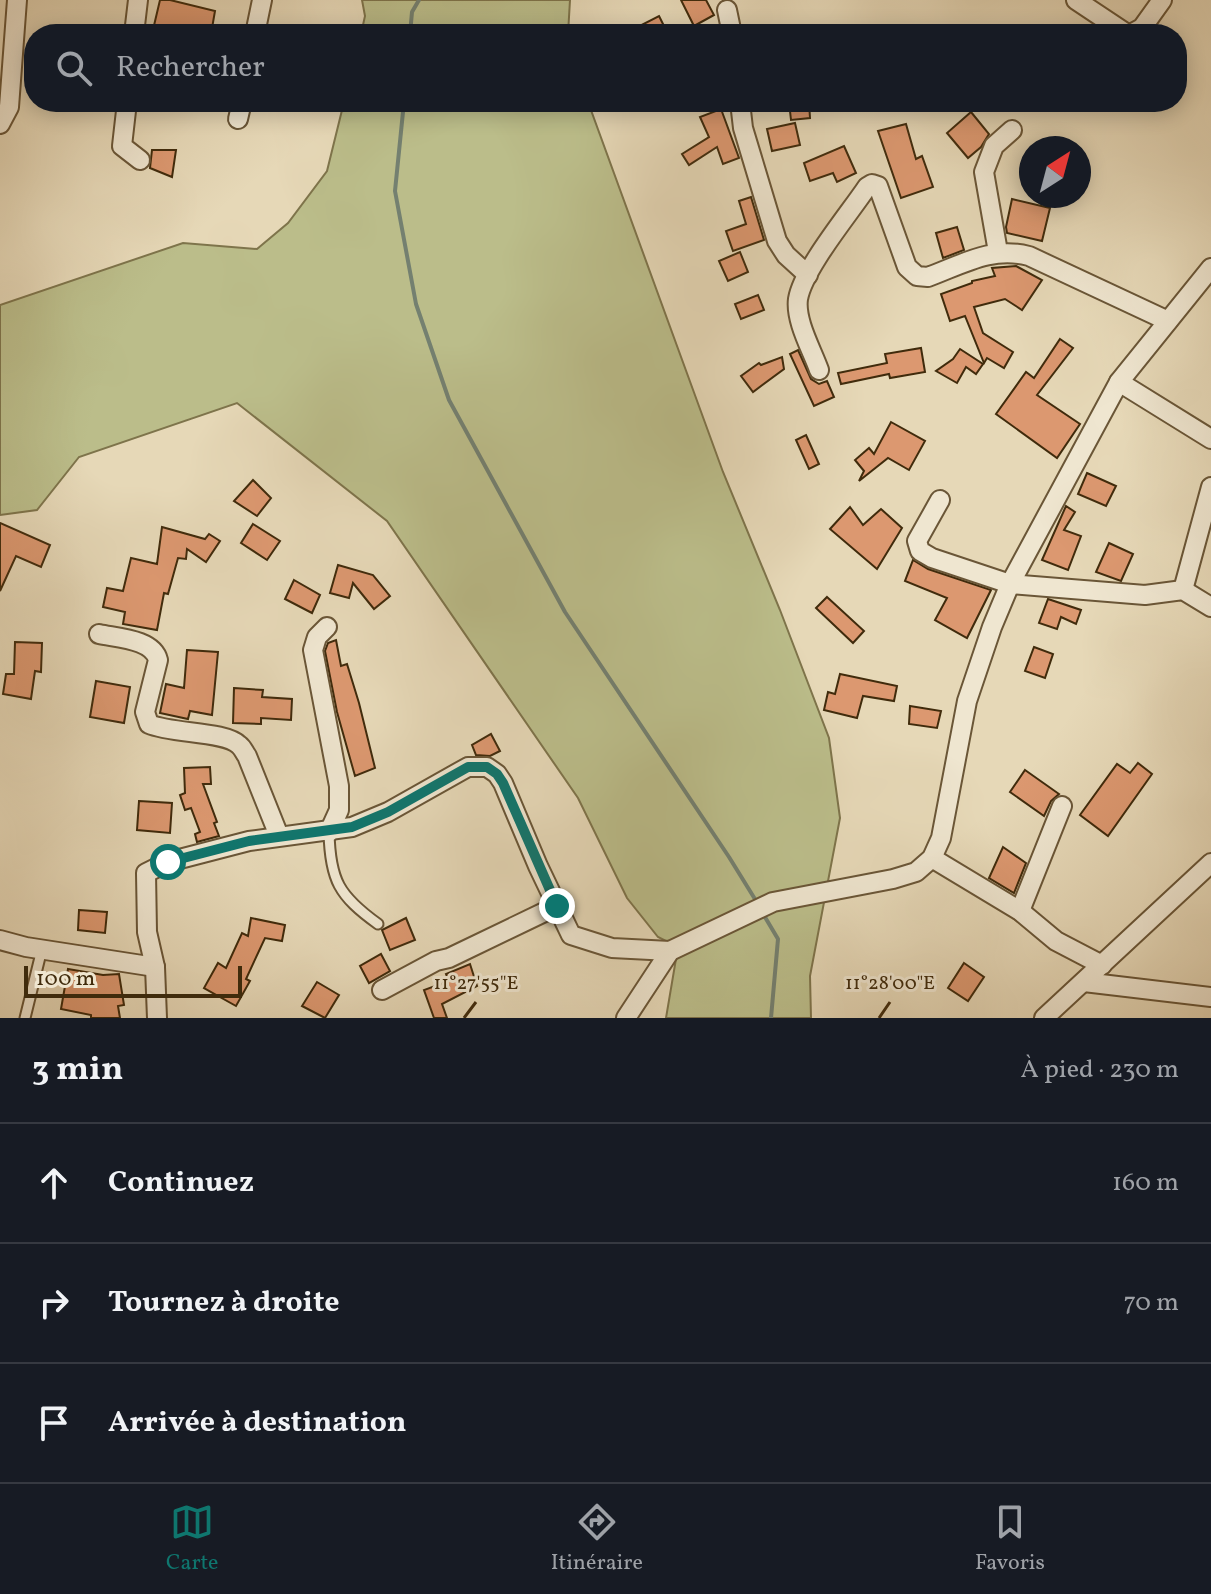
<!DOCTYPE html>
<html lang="fr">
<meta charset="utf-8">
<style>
body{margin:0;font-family:Vollkorn,serif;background:#242831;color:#f1f3f6}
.compass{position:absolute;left:1019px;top:136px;width:72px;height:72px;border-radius:50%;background:#171b24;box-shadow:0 4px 20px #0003;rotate:36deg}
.scale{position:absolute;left:24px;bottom:20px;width:218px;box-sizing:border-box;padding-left:8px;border:4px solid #402b0c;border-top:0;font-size:22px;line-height:28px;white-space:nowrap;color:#402b0c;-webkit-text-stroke:6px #efe6d0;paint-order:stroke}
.stop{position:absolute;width:24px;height:24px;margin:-18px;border:6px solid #0f766e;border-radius:50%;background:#fff}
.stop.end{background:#0f766e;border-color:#fff;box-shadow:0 2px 8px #0008}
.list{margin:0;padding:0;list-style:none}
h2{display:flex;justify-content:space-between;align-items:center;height:104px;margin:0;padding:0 32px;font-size:34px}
h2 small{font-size:26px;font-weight:400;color:#9ea1a6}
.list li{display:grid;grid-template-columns:52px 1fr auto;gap:24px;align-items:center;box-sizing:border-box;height:120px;padding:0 32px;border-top:2px solid #363941}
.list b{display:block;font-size:30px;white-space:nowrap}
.list em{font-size:26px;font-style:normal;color:#9ea1a6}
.icon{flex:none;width:44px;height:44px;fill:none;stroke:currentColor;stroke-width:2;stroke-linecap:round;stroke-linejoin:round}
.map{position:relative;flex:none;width:1211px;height:1018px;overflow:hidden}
.search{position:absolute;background:#171b24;box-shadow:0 4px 20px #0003;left:24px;right:24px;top:24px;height:88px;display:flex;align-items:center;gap:20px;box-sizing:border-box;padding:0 28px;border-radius:32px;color:#9ea1a6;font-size:30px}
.sheet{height:464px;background:#171b24}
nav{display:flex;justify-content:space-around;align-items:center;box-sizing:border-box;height:112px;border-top:2px solid #363941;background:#171b24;font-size:22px;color:#9ea1a6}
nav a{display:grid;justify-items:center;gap:4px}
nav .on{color:#0f766e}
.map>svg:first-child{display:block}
</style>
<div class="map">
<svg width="1211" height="1018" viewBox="0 0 1211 1018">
<rect width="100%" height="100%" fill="#e6d8b7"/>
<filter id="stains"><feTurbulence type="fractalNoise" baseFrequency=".0025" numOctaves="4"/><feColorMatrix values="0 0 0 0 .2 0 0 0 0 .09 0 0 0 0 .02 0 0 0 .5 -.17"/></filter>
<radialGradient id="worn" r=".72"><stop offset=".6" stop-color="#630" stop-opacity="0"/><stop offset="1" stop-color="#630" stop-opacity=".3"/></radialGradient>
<g fill="#bbbd8a" stroke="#7e744b" stroke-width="2">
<polygon points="362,0 570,0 568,34 361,34 365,16"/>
<polygon points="344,102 588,102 723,472 780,610 829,738 840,818 810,976 811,1018 666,1018 678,947 658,937 627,898 578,798 387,521 237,403 79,457 37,510 0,515 0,305 183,243 257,249 288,223 327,171"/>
</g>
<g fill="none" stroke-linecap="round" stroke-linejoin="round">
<g stroke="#748070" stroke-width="4">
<polyline points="410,34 412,12 419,0"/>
<polyline points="404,102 395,191 416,304 449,400 565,612 729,857 758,904"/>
<polyline points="762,912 778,939 771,1018"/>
</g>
</g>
<g fill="#dc9870" stroke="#402b0c" stroke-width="2">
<polygon points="160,0 170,0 215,11 211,34 152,34"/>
<polygon points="681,0 706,0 714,15 694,26"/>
<polygon points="659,16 668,34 624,34"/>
<polygon points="789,102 809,102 810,118 791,120"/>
<polygon points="721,109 739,158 723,164 717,147 689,165 682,154 709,137 700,117"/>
<polygon points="971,112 989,134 981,147 968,158 947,133"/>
<polygon points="795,123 800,145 772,151 767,129"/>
<polygon points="906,124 916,159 922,156 933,187 901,198 878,131"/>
<polygon points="844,146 856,173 837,182 833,173 810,181 804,163"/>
<polygon points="152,150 176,150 172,177 150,168"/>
<polygon points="751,197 764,240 733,251 726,231 746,224 739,201"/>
<polygon points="1012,199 1050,208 1042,241 1007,233 1006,227"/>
<polygon points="957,227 964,250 943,258 936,233"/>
<polygon points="740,252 748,272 728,281 719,261"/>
<polygon points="1016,266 1042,280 1022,310 1005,299 974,307 983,333 1013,352 1004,368 987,358 984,363 965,316 950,321 941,294 972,283 972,281 995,276 992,268"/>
<polygon points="758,295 764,310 741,319 735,304"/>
<polygon points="1060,339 1073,348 1037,395 1080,424 1057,458 996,414 1026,372 1034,378"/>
<polygon points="921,348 925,372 890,378 889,374 841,384 838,373 887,363 885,354"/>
<polygon points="960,349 983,364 976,374 966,367 957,383 936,371 953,359"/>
<polygon points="798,350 811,379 819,384 827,381 834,397 814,406 790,354"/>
<polygon points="782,357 784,369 753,392 741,376 759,363 761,365"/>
<polygon points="891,422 925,441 909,470 888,458 859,481 864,471 855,460 869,448 874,454"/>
<polygon points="806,435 819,464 809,469 796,440"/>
<polygon points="1087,473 1116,486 1106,506 1078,494"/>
<polygon points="253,480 271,498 257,516 234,501"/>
<polygon points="1066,506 1075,512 1064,530 1081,536 1068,570 1042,560"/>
<polygon points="850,507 863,525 881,509 902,528 877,569 830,529"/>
<polygon points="0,523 50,545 41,567 16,556 0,591"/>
<polygon points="253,524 280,541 267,560 241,543"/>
<polygon points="162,527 205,539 209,534 220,541 206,562 187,549 186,559 178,558 168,594 164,593 157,630 123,624 125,612 103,607 107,588 123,591 131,558 157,564"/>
<polygon points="1109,543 1133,554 1121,581 1096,572"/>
<polygon points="913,560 928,569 991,590 967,638 935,620 947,598 905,581"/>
<polygon points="338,565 373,575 390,596 374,609 353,583 349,598 330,593"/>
<polygon points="294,580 320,595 312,613 285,599"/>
<polygon points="827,597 864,631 853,643 816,608"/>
<polygon points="1048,599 1081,610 1076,624 1061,617 1057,629 1039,623"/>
<polygon points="336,640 341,666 347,664 359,703 375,768 355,776 337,712 325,651 328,643"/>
<polygon points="15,642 42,643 41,672 35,671 31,699 3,694 6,674 14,674"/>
<polygon points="1034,647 1053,654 1045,678 1025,671"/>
<polygon points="187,650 218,652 212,715 190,711 188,719 160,713 166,684 184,688"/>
<polygon points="840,674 897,686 894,701 863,696 857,718 824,710 828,692 835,694"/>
<polygon points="96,681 130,687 124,723 90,717"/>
<polygon points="234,688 263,690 262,697 292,699 291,720 261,718 261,724 233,723"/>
<polygon points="910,706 941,711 937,728 909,724"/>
<polygon points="491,734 500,751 490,756 476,755 472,745"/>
<polygon points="1138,763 1152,774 1108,836 1080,815 1117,764 1130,773"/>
<polygon points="210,767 211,784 203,784 217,822 214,823 219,836 197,842 195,834 200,832 191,808 185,810 180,795 185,793 184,768"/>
<polygon points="1025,770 1059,794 1051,801 1044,816 1010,792"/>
<polygon points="139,801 172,803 170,833 137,830"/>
<polygon points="1003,847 1026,863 1014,893 989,878"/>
<polygon points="79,910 107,912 105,933 78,930"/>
<polygon points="251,918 285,925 282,941 265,938 246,979 250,981 236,1006 204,988 218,963 226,968 242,933 248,936"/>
<polygon points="406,918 415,940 390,950 382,930"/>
<polygon points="381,954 390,971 369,983 360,966"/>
<polygon points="964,963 984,977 968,1001 948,988"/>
<polygon points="470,964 477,986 442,1004 447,1018 434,1018 424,990 449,981 446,974"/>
<polygon points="68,969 103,975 119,974 124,1005 118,1006 120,1018 91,1018 91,1015 61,1009"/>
<polygon points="317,982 339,995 325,1018 302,1006"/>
</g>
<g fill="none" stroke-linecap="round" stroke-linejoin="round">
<defs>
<g id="service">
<path d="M329 832C330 880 339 896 378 924"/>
<polyline points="25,1018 42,949"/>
</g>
<g id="minor">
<polyline points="1076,0 1127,34"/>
<polyline points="727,10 732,34"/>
<polyline points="134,34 138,0"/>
<polyline points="255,34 262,0"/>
<polyline points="1131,34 1142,28 1162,0"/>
<polyline points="127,102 122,146 140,160"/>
<polyline points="740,102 743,128 777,241 786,255 808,275"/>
<polyline points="238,119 242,102"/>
<polyline points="0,124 9,107 17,0"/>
<polyline points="998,252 984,172 994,146 1012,130"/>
<path d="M819 370C812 350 795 321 798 299 803 269 849 214 867 187L872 184 878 186 907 267 917 276 928 277C963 264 992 246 1029 256L1168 321"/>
<polyline points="1119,382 1211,439"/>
<polyline points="940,500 917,541 920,551 932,558 1010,584 1145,595 1183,590 1211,607"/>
<polyline points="1183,590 1211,487"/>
<polyline points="327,627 317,637 313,650 339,786 339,810 329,832"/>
<path d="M99 634C117 638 153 639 158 660L145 712 149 724C172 734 225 731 239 745 243 748 244 752 247 756L279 836"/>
<polyline points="932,858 1020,911 1056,941 1102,965"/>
<polyline points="1020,911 1062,806"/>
<polyline points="0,940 26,947 155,967"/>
<polyline points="1084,982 1211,997"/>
<polyline points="382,990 436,961 449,958 557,906"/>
<polyline points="157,1018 155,967 147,932 146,873 168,862 249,841 352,827 388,812 468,767 487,767 497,774 503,783 538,866 571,935 612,948 670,951"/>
<polyline points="626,1018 670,951 773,902 893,879 916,872 932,858 941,838 967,701 992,627 1010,584 1119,382 1211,268"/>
<polyline points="1044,1018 1211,863"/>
</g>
</defs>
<use href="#service" stroke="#6a5637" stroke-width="13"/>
<use href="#minor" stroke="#6a5637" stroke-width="22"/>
<use href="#service" stroke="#efe6d0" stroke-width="9"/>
<use href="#minor" stroke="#efe6d0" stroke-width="18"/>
</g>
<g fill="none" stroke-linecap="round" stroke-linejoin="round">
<polyline stroke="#0f766e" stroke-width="10" points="168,862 249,841 352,827 388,812 468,767 487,767 497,774 503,783 557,906"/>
</g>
<path fill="none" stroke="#402b0c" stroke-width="3" d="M464 1018 476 1002M879 1018 890 1002"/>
<g font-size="20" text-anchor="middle" fill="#402b0c" stroke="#efe6d0" stroke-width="6" stroke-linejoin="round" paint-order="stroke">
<text x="476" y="989">11°27'55"E</text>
<text x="890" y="989">11°28'00"E</text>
</g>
<rect width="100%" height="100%" filter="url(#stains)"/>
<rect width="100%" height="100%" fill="url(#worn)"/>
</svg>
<svg class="compass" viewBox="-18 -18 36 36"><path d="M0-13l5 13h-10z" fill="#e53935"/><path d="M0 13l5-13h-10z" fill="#9ea1a6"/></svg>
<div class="scale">100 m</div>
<div class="stop" style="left:168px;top:862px"></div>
<div class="stop end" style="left:557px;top:906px"></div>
<div class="search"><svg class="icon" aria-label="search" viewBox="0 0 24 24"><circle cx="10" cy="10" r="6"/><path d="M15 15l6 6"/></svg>Rechercher</div>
</div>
<section class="sheet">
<h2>3 min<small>À pied · 230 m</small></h2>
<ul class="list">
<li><svg class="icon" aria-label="ahead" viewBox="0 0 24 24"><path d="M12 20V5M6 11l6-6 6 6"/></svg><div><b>Continuez</b></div><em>160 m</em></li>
<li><svg class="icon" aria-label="right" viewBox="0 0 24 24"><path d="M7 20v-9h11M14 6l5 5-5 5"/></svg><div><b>Tournez à droite</b></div><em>70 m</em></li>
<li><svg class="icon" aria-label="arrive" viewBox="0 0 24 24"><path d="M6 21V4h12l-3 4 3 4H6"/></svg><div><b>Arrivée à destination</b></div></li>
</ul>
</section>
<nav>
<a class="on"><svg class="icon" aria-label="map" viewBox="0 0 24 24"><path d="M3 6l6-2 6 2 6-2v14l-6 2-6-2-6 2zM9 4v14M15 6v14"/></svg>Carte</a>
<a><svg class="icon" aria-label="directions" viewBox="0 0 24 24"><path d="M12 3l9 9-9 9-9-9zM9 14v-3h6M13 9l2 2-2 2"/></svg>Itinéraire</a>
<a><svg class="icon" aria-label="saved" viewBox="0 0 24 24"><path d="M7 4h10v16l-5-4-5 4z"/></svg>Favoris</a>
</nav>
